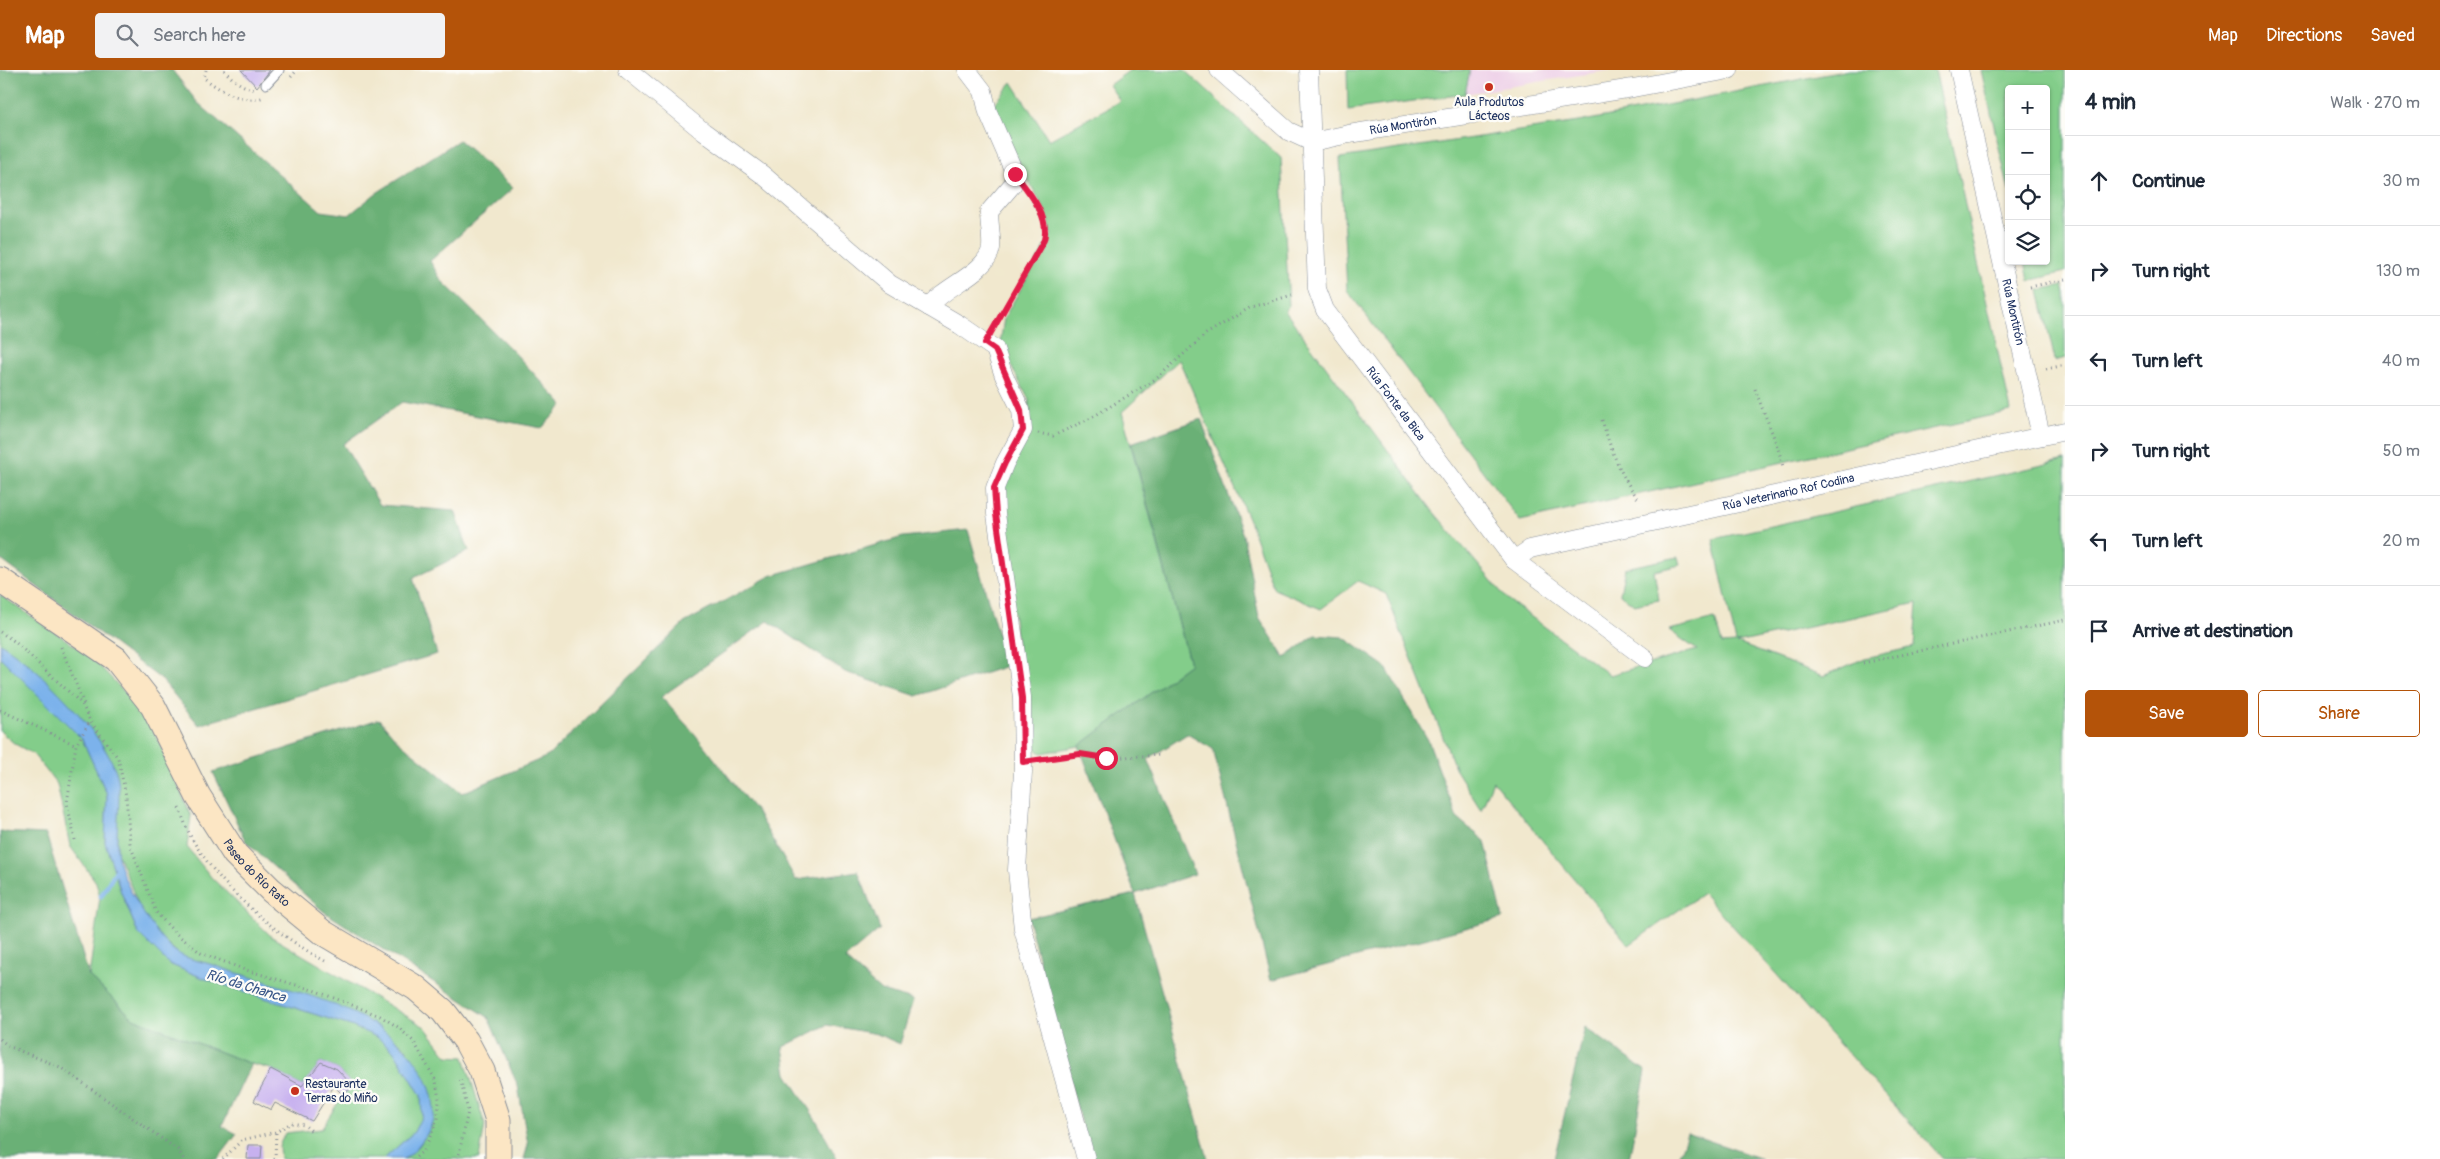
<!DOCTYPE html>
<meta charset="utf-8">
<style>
body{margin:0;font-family:Pangolin,sans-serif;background:#f2f2f3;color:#1f2937}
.controls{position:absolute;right:15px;top:15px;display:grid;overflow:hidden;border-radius:5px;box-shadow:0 1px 4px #0004}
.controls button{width:45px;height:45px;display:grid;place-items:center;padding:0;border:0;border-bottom:1px solid #e0e1e3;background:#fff;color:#1f2937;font:25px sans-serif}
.stop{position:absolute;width:15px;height:15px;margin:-11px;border:4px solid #e11d48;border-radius:50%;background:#fff}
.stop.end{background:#e11d48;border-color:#fff;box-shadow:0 1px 5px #0008}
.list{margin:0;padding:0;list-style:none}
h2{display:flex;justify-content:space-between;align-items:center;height:65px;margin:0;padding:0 20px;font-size:21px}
h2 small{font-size:16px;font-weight:400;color:#747a83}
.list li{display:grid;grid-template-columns:32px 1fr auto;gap:15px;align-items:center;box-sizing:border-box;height:90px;padding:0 20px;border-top:1px solid #e0e1e3}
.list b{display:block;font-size:19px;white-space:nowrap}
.list em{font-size:16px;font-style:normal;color:#747a83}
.actions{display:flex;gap:10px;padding:15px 20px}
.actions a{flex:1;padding:11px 0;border:1px solid #b45309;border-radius:5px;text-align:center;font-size:18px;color:#b45309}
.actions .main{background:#b45309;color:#fff}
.icon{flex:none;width:28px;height:28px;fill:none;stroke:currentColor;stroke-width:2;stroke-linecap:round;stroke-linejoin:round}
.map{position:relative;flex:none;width:2065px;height:1089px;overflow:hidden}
header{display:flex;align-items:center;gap:30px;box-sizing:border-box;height:70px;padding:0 25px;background:#b45309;color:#fff}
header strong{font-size:24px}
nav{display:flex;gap:28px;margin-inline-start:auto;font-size:18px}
.search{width:350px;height:45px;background:#f2f2f3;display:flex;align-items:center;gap:12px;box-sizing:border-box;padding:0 18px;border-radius:5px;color:#747a83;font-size:19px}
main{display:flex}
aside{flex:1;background:#fff}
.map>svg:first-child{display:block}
</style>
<header>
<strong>Map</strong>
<div class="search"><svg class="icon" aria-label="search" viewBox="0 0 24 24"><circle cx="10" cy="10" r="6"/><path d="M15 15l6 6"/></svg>Search here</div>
<nav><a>Map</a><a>Directions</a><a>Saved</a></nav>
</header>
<main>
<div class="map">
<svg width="2065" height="1089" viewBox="0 0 2065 1089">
<rect width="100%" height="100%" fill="#fdfcf7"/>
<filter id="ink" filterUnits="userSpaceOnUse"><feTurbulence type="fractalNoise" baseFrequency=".02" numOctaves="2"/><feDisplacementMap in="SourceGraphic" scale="10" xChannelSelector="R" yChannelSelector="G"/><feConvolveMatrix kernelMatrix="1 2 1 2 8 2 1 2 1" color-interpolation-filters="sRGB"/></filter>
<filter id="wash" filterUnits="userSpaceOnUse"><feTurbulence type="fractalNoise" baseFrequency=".0096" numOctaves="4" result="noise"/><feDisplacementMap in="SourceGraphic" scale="20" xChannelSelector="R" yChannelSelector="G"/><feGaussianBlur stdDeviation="1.12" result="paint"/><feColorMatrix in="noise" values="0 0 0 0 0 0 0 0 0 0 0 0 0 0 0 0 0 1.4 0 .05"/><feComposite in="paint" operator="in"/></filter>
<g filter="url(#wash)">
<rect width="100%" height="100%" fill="#f1e8ce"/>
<polygon fill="#eed0e8" points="1470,0 1611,0 1465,24"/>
<g fill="#83cd8a" stroke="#4f7e74" fill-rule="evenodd">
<path d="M1130 0H1184L1281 88 1289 236 1285 241 1432 440 1507 529 1610 605 1697 580 1669 560 1715 549 1722 574 1736 573 1713 469 2065 390V1089H1943L1703 823 1629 875 1493 711 1481 740 1456 700 1386 524 1358 511 1321 539 1274 519 1248 448 1179 290 1122 342 1190 594 1079 676 1042 683 1030 676 999 430 1015 387 1029 362V330L1000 275 1004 248 1052 164 1046 143 1007 70 993 36 1012 12 1049 70 1120 31 1109 15ZM1917 533 1914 577 1865 588 1824 606 1737 573Z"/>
<polygon points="1347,0 1470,0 1465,24 1348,40"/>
<polygon points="1849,0 1935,0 2011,341 1520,451 1347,220 1340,88 1578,52"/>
<polygon points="1981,0 2065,0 2065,202 2029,211 2025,191 2046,191 2046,19 2009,19 2009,121"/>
<polygon points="2063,215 2065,224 2065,288 2055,291 2039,220"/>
<polygon points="1678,487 1680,495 1654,501 1659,530 1634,535 1620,524 1625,498"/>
<polygon points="0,525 90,586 142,640 161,675 191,746 187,777 211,807 272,867 425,957 447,986 464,987 485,1055 479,1089 403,1089 419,1076 432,1056 406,978 376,955 312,927 206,893 183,888 158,865 141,841 117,782 117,755 105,679 68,634 29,594 0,573"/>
<polygon points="0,587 82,669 107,724 105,772 121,822 138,863 169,894 206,909 351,956 377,967 394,981 421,1025 422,1046 414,1062 384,1089 280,1089 279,1076 285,1063 321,1059 343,1025 353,1016 337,999 321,992 302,1016 271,999 251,994 133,948 89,906 100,827 96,812 70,776 57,714 33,684 15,674 0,661"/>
</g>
<g fill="#6ab076" stroke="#42706a">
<polygon points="0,0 172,0 197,32 321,141 349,145 375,124 459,70 513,118 430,191 441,210 511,279 563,335 542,358 402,332 343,374 380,435 455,441 469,481 413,508 437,584 199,655 162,610 0,489"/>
<polygon points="1201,349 1243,465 1259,547 1285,588 1315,565 1343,567 1385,596 1428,670 1457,748 1485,771 1503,848 1271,910 1213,679 1187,664 1148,689 1195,804 1135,824 1208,1089 1090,1089 1028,848 1135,824 1079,676 1190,594 1131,373"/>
<polygon points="968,460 1007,596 917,626 845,602 768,551 661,627 694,663 757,743 796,810 858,801 880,859 845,889 881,921 913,930 900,974 877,964 827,955 783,977 787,1004 818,1053 837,1089 524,1089 528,1075 518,1016 488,947 323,841 246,772 213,702 379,649 398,671 462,723 548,686 684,553 770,506 903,467"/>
<polygon points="0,762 46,764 89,906 133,948 251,994 222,1056 237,1064 218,1089 0,1089"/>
<polygon points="1585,957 1646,1001 1629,1089 1554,1089"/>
<polygon points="1687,1063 1762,1089 1678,1089"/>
</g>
<path fill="#7cb2eb" stroke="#4c70a4" d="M0 573C35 594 110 668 118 709 121 729 116 758 117 779 118 807 150 858 170 877 183 890 199 890 216 896 285 921 400 938 429 1016 435 1032 436 1049 427 1064 421 1072 413 1085 403 1089 398 1089 389 1089 384 1089L414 1062 422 1046 421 1025 394 981 377 967 351 956 206 909 169 894 138 863 121 822 105 772 107 724 82 669 0 587Z"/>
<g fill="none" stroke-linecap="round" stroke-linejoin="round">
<polyline stroke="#7cb2eb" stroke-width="5" points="101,826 117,799"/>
</g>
<g id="blocks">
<g fill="#c7b1ef">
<polygon points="241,0 270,0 257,17"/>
<polygon points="321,992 337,999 353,1016 343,1025 334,1016 312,1051 275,1033 271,1040 254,1031 271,999 302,1016"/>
<polygon points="248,1075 262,1075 261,1089 247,1089"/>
</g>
</g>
</g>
<g filter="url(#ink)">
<use href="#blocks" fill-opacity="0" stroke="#868c96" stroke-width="1"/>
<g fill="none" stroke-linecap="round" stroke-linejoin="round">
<defs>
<polyline id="lane" points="266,14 279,0"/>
<g id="street">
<polyline points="628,0 704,62 763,105 890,214 960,255 995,279 1004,306 1021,340 1023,360 1005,393 995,418 996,444 1022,627 1023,702 1017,800 1023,859 1086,1089"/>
<path id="s1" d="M1219 0 1288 61 1312 72 1349 64 1633 18 1729 0"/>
<path id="s2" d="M1309 0 1317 219 1325 240 1514 490 1645 588"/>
<path id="s3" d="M1959 0 2041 366"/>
<path d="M929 237C942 217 987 203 991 178 992 167 989 153 989 142L1013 114 1015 104 988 42 983 21 967 0"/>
<path id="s4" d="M1514 490 1530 479 2065 361"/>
</g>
<g id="secondary">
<path id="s5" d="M0 510 116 589 153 636 198 726 235 784 271 820 322 862 416 918 443 941 466 971 482 1001 498 1050V1089"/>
</g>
</defs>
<use href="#lane" stroke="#868c96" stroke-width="11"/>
<use href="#street" stroke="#868c96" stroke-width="19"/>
<use href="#secondary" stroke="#868c96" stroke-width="27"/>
<g stroke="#868c96" stroke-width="3" stroke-dasharray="1 4" stroke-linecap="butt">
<path d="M206 0 204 8C218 19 244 35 264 27"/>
<path d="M224 0C233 10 243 18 257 20"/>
<polyline points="291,7 297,0"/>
<polyline points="2030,217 2065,209"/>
<polyline points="993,259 1044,170 1047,159 1028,121"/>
<polyline points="2046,299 2065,295"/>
<path d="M1755 319C1764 345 1777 370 1783 397"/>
<path d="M1602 350C1611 380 1620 405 1639 430"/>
<polyline points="1038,363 1053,366 1091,348 1157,308 1206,264 1251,237 1292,225"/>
<polyline points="0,562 14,571 82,634 90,651 118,688 126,726 130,774 156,842 174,862 201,883 243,899 316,921 380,946 398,957 414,972 436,1011 439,1029 438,1049 424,1080 414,1089"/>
<polyline points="61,577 84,634"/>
<polyline points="1863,593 2065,550"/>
<polyline points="0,640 76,675"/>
<polyline points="1038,690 1080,684 1106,688 1162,685"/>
<path d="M179 738C183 747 186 758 191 767 219 817 275 864 325 891"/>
<polyline points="75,770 67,733 76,675 90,651"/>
<polyline points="0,969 8,976 60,997 178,1080 184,1089"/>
<polyline points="223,1089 242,1070 276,1062 291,1053 304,1055 313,1062"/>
<polyline points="275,1089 276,1062"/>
<polyline points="458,1089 468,1041 460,1008"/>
</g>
<use href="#lane" stroke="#fff" stroke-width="9"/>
<use href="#street" stroke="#fff" stroke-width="18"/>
<use href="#secondary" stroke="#fce6c4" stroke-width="25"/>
</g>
</g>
<g fill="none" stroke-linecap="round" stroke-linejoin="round" filter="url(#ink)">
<path stroke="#e11d48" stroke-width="6" d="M1015 104C1029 122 1050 146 1044 170L985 273 995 280 1021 340 1023 360 1005 393 994 418 996 444 1022 628 1023 692 1080 684 1106 688"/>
</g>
<g fill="#c8321e" stroke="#fdfcf7" stroke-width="2">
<circle cx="1489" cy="17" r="5"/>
<circle cx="295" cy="1021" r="5"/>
</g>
<g text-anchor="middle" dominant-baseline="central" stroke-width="4.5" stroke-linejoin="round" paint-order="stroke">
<g font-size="12" fill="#1b2f5e" stroke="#fdfcf7">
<text x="1489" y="32">Aula Produtos<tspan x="1489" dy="14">Lácteos</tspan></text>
<text x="305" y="1014" text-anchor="start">Restaurante<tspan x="305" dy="14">Terras do Miño</tspan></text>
</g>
<g font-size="12" fill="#1b2f5e" stroke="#fdfcf7">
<text stroke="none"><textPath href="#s1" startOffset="211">Rúa Montirón</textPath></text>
<text stroke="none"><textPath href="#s3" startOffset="248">Rúa Montirón</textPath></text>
<text stroke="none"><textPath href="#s2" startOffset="359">Rúa Fonte da Bica</textPath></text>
<text stroke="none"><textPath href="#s4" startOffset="284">Rúa Veterinario Rof Codina</textPath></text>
<text stroke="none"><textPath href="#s5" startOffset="398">Paseo do Río Rato</textPath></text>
</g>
<g font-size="14" font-style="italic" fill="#385688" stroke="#fdfcf7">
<text transform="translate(246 916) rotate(17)">Río da Chanca</text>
</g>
</g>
</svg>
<div class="controls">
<button>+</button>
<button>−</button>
<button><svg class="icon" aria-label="locate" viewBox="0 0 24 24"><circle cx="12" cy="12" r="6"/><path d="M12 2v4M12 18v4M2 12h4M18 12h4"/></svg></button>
<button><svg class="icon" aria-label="layers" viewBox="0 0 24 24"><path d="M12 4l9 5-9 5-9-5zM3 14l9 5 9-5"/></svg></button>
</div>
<div class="stop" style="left:1106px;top:688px"></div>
<div class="stop end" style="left:1015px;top:104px"></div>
</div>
<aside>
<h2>4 min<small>Walk · 270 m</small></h2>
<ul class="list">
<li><svg class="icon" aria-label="ahead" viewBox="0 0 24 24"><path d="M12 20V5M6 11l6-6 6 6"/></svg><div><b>Continue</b></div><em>30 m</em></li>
<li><svg class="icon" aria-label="right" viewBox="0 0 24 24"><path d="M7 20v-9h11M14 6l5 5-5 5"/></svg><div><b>Turn right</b></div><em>130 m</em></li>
<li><svg class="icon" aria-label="left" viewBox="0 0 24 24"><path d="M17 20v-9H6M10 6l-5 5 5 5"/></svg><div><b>Turn left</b></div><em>40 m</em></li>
<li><svg class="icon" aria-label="right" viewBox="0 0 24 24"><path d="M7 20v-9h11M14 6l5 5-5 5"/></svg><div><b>Turn right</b></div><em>50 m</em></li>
<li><svg class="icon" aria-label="left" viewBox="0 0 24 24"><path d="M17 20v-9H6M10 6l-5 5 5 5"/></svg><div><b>Turn left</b></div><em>20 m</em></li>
<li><svg class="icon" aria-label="arrive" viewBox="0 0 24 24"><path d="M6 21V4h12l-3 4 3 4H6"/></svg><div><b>Arrive at destination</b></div></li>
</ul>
<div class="actions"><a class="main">Save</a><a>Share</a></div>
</aside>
</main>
